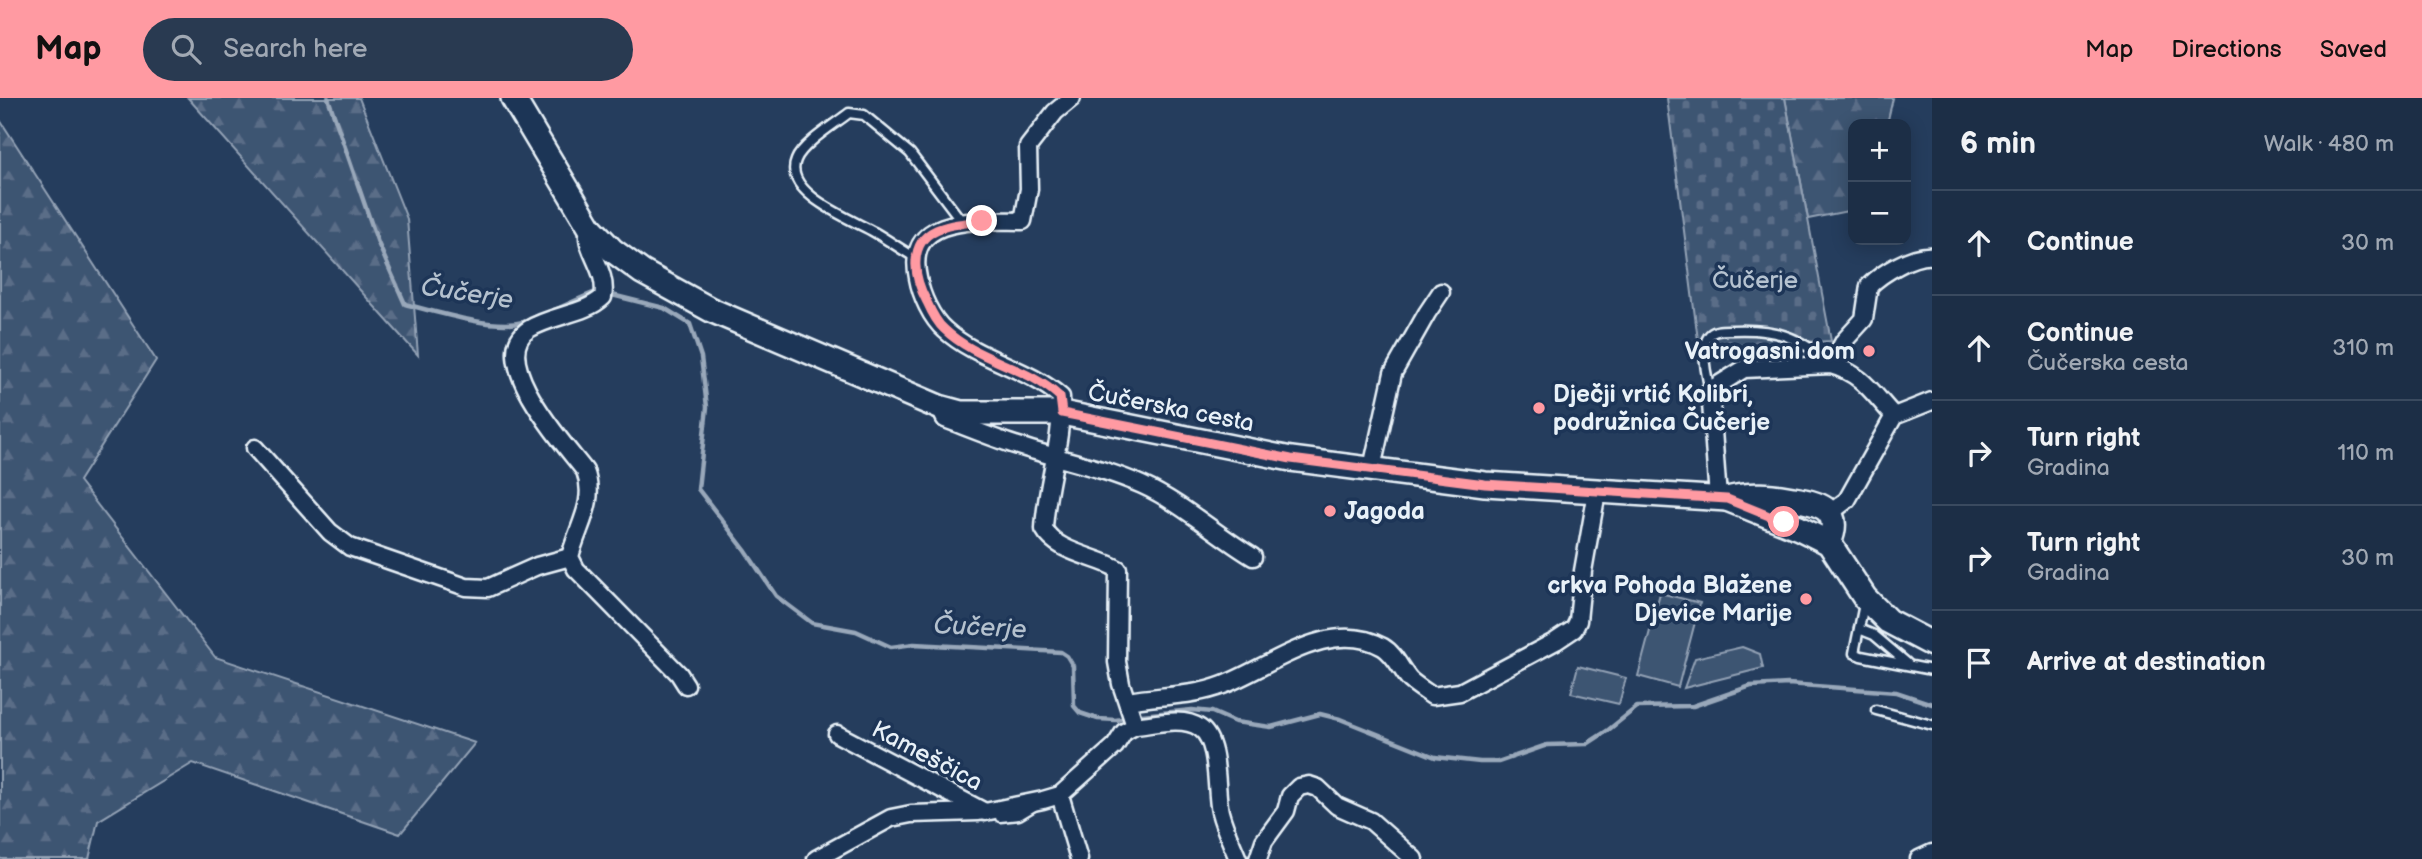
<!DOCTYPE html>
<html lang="en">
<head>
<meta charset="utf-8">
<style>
  body { margin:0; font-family:"Balsamiq Sans",sans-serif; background:#293a51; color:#f1f3f6 }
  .controls { position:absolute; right:21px; top:21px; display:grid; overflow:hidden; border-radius:14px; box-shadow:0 4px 18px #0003 }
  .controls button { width:63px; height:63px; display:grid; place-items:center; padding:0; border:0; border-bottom:2px solid #3a4a5f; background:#1c2e46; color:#f1f3f6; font:35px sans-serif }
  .stop { position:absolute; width:21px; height:21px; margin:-16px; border:5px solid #ff9aa2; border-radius:50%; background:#fff }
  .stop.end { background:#ff9aa2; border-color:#fff; box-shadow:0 2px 7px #0008 }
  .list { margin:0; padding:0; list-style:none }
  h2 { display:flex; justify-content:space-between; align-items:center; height:91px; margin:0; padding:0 28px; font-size:30px }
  h2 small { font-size:23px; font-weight:400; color:#a0a8b3 }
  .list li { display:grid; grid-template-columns:46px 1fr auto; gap:21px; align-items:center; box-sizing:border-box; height:105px; padding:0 28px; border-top:2px solid #3a4a5f }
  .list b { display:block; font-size:26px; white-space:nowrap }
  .list p { margin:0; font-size:23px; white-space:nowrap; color:#a0a8b3 }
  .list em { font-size:23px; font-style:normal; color:#a0a8b3 }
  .icon { flex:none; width:38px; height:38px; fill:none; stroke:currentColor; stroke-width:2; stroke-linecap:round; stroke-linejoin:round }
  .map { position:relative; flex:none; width:1932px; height:761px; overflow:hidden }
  header { display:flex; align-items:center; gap:42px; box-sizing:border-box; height:98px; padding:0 35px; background:#ff9aa2; color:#111 }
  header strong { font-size:33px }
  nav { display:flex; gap:38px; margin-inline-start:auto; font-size:24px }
  .search { width:490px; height:63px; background:#293a51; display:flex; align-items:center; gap:18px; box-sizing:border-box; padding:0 24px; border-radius:38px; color:#a0a8b3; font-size:26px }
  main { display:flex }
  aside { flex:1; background:#1c2e46 }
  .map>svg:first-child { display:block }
  .forest { fill:url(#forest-firs); stroke:#93a2b5; stroke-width:2 }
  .cemetery { fill:url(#cemetery-stones); stroke:#93a2b5; stroke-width:2 }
  .park { fill:#3e5472; stroke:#93a2b5; stroke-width:2 }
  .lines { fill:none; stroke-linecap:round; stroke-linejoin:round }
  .stream { stroke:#99a8ba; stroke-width:4.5 }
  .lane-casing { stroke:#e8f1f8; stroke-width:13 }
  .street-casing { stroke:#e8f1f8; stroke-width:21 }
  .secondary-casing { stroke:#e8f1f8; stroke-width:28 }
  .lane { stroke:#1d3557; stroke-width:8 }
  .street { stroke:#1d3557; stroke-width:16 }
  .secondary { stroke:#1d3557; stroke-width:23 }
  .route { stroke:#ff9aa2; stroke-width:9 }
  .poi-dot { fill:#ff9aa2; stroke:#1d3557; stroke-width:2.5 }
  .labels { text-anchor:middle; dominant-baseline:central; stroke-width:7; stroke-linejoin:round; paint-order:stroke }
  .park-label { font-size:24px; fill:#b5c2d0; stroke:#1d3557 }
  .poi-label { font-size:24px; font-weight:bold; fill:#e8f1f8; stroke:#1d3557; text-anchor:end }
  .street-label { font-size:24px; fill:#e8f1f8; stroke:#1d3557 }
  .water-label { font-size:26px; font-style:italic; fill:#b4c1ce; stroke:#1d3557 }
</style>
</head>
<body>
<header>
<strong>Map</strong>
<div class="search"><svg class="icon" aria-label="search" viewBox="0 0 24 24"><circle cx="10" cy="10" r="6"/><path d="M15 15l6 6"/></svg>Search here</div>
<nav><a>Map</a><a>Directions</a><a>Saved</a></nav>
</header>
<main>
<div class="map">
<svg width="1932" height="761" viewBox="0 0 1932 761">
  <defs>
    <pattern id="forest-firs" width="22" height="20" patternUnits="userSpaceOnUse" patternTransform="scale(1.75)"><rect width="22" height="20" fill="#3e5472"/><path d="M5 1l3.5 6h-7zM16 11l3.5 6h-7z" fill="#5a6d87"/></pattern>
    <pattern id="cemetery-stones" width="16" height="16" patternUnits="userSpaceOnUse" patternTransform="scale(1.75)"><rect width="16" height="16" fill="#3e5472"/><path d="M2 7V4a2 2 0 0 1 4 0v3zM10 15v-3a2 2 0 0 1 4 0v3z" fill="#5a6d87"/></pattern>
  </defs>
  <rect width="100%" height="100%" fill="#253d5d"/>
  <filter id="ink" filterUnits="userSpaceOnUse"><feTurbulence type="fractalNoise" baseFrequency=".0143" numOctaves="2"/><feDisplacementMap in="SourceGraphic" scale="14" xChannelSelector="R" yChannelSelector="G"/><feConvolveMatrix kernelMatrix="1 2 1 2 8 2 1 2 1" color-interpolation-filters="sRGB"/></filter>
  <g filter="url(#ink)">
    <g class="forest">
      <path d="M188 0H359L407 121 418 257Z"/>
      <path d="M1785 0H1893L1887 26H1853V112L1808 121Z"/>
      <path d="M0 22 156 262 79 383 215 559 475 645 400 736 193 665 98 723 89 761H0Z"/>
    </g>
    <path class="cemetery" d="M1667 0H1785L1831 243 1699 250Z"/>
    <g class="park">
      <path d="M1660 495 1700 505 1678 589 1638 578Z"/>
      <path d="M1742 549 1760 556 1763 570 1684 590 1695 560Z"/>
      <path d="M1578 568 1626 580 1619 606 1571 595Z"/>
    </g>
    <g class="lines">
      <g class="stream">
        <path d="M328 0 378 145 405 206C436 214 493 232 523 224 546 218 570 204 593 195H599"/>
        <path d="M608 196 664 210 690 226 701 259 707 309 698 391 745 452 776 498 812 525 856 533 891 549 914 546 1061 554 1067 558 1073 568 1074 608 1080 615 1098 621 1116 622 1142 617 1192 612 1212 614 1235 624 1271 629 1320 616 1340 621 1435 659 1480 664H1498L1547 647 1587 646 1607 633 1637 609 1693 608 1751 588 1788 586 1896 594 1932 606"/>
      </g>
      <defs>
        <g id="lane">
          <path d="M916 160C902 152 888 142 874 134 853 122 782 95 796 62 802 46 835 26 849 15L864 17 910 55 963 125"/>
          <path d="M1710 292C1707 280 1700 250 1708 239 1713 231 1724 232 1732 232 1775 230 1798 238 1831 266"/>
          <path d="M1864 506 1854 555 1861 558 1932 572"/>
          <path d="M1859 531 1874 537 1907 565"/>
          <path d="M1876 612 1932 627"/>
          <path d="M1000 719 1019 717 1034 708"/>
        </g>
        <g id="street">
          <path d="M590 129C580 148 609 171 603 199 586 216 551 217 529 231 485 260 566 348 585 373 597 404 577 429 570 459L576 471 679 576 686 587"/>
          <path d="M1831 267 1844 243 1864 221 1869 188C1882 175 1913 156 1932 158"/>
          <path d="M943 317 945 321C966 329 988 338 1009 345 1053 360 1099 368 1142 387 1182 405 1215 436 1253 459"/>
          <path d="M255 350 330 434 350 449 466 489 488 490 537 468 570 459"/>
          <path d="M1372 370 1393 275 1427 215 1441 194"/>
          <path d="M1718 400 1710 292 1744 271 1831 267C1863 276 1873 296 1894 318"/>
          <path d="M1830 415 1847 402 1894 318 1932 303"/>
          <path d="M1128 603C1160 597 1192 599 1223 587 1270 569 1330 519 1383 549 1395 556 1401 572 1410 582 1417 588 1425 593 1432 598L1460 594 1556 543 1574 531 1578 523 1583 473 1597 394"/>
          <path d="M1135 628C1155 626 1183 618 1200 630 1220 644 1215 692 1220 714 1224 730 1232 746 1238 761"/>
          <path d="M837 636 985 714 1043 702 1060 697 1115 648 1124 634 1135 628 1121 586 1117 564 1118 471C1096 458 1057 455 1044 431 1046 387 1063 343 1061 299 1027 269 978 262 945 232 931 220 921 197 918 180 904 115 980 123 1023 123L1029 91 1028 49 1055 14 1072 0"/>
          <path d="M1060 697 1079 761"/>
          <path d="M816 761 891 720 911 716 979 714"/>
          <path d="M1258 761 1264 743 1286 713 1290 698 1299 689 1309 687 1318 690 1337 708 1371 723 1414 761"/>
          <path d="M1919 761 1932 755"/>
        </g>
        <g id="secondary">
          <path d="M513 0 590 129 612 152 642 174 711 212 939 309 961 315H1062L1291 361 1485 386 1727 401C1750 395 1771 397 1793 401 1821 405 1843 412 1829 445"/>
          <path d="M1727 401 1799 430 1829 445 1865 500 1888 523 1932 546"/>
        </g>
      </defs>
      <use href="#lane" class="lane-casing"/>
      <use href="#street" class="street-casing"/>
      <use href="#secondary" class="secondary-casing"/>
      <use href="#lane" class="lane"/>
      <use href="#street" class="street"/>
      <use href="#secondary" class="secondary"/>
    </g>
  </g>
  <g class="lines" filter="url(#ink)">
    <path class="route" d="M982 123C955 126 917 127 916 163 915 177 920 191 927 204 931 213 937 225 944 231 977 263 1027 268 1060 299L1062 315 1291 361 1485 386 1727 401 1784 424"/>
  </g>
  <g class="poi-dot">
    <circle cx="1869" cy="253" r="7"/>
    <circle cx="1539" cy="310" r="7"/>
    <circle cx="1330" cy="413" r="7"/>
    <circle cx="1806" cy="501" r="7"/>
  </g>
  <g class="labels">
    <g class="park-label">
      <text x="1755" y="182">Čučerje</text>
    </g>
    <g class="poi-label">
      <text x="1855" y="253">Vatrogasni dom</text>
      <text x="1553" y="296" text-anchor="start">Dječji vrtić Kolibri,<tspan x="1553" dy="28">podružnica Čučerje</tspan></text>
      <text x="1344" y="413" text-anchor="start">Jagoda</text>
      <text x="1792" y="487">crkva Pohoda Blažene<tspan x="1792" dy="28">Djevice Marije</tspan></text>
    </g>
    <g class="street-label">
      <text transform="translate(1171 310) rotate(11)">Čučerska cesta</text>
      <text transform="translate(927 658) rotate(28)">Kameščica</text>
    </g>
    <g class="water-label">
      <text transform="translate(467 196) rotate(9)">Čučerje</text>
      <text transform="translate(980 530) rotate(3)">Čučerje</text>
    </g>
  </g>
</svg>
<div class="controls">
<button>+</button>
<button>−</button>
</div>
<div class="stop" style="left:1784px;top:424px"></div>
<div class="stop end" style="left:982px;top:123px"></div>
</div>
<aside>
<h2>6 min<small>Walk · 480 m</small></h2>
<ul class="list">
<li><svg class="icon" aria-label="ahead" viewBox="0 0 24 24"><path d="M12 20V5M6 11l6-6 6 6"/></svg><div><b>Continue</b></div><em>30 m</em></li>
<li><svg class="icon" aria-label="ahead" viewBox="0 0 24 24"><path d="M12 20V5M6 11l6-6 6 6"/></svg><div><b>Continue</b><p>Čučerska cesta</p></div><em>310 m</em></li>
<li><svg class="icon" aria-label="right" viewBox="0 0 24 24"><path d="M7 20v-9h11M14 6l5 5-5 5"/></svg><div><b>Turn right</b><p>Gradina</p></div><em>110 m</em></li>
<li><svg class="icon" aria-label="right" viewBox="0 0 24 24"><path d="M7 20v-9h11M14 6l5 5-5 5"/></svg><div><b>Turn right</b><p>Gradina</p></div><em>30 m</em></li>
<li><svg class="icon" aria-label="arrive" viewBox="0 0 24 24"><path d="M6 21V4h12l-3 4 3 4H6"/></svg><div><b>Arrive at destination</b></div></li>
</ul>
</aside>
</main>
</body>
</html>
